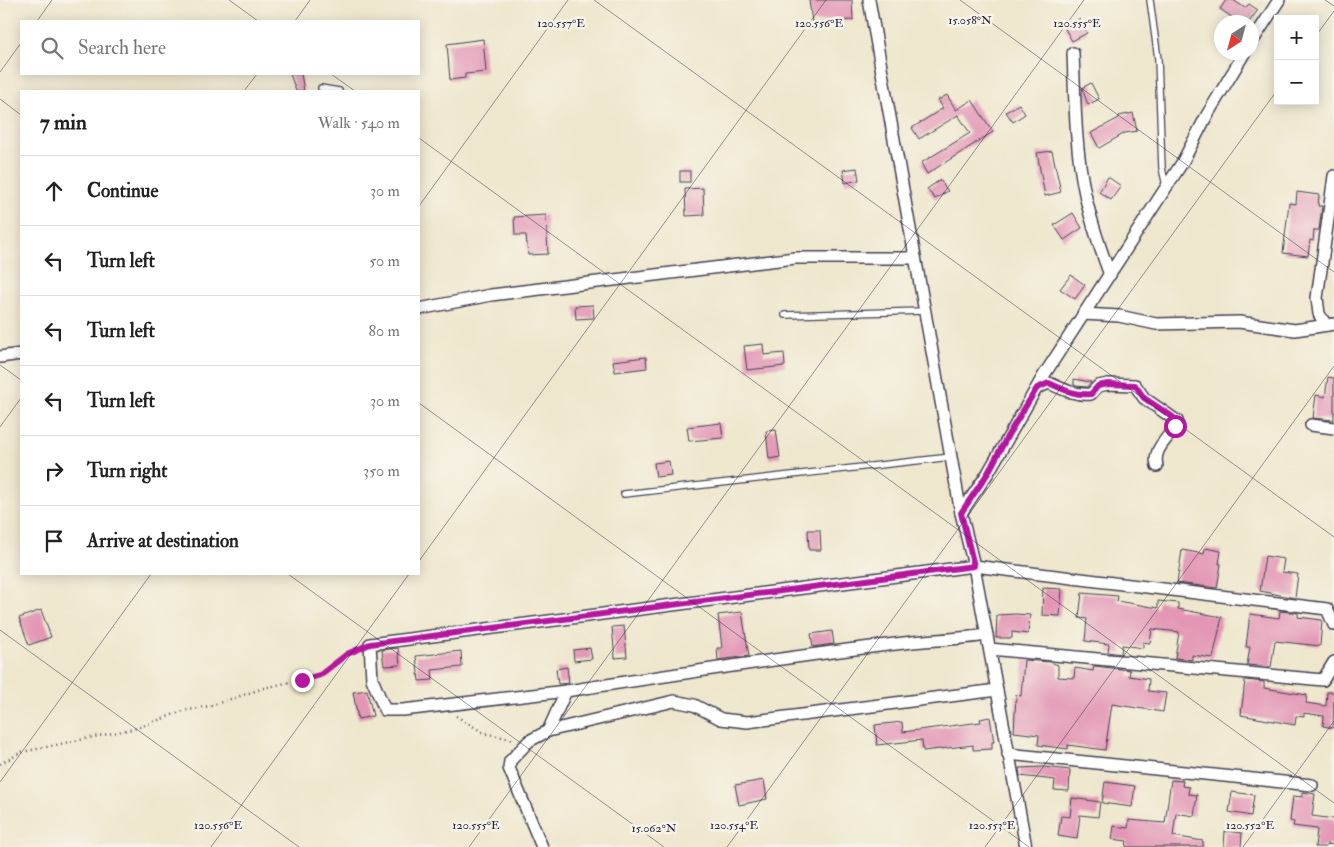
<!DOCTYPE html>
<html lang="en">
<head>
<meta charset="utf-8">
<style>
  body { margin:0; font-family:"IM FELL Double Pica",serif; background:#f2f2f2; color:#222 }
  .controls { position:absolute; right:15px; top:15px; display:grid; overflow:hidden; border-radius:0px; box-shadow:0 2px 12px #0003 }
  .controls button { width:45px; height:45px; display:grid; place-items:center; padding:0; border:0; border-bottom:1px solid #e0e0e0; background:#fff; color:#222; font:25px sans-serif }
  .compass { position:absolute; left:1214px; top:15px; width:45px; height:45px; border-radius:50%; background:#fff; box-shadow:0 2px 12px #0003; rotate:216deg }
  .stop { position:absolute; width:15px; height:15px; margin:-11px; border:4px solid #b5179e; border-radius:50%; background:#fff }
  .stop.end { background:#b5179e; border-color:#fff; box-shadow:0 1px 5px #0008 }
  .list { margin:0; padding:0; list-style:none }
  h2 { display:flex; justify-content:space-between; align-items:center; height:65px; margin:0; padding:0 20px; font-size:21px }
  h2 small { font-size:16px; font-weight:400; color:#767676 }
  .list li { display:grid; grid-template-columns:32px 1fr auto; gap:15px; align-items:center; box-sizing:border-box; height:70px; padding:0 20px; border-top:1px solid #e0e0e0 }
  .list b { display:block; font-size:19px; white-space:nowrap }
  .list em { font-size:16px; font-style:normal; color:#767676 }
  .icon { flex:none; width:28px; height:28px; fill:none; stroke:currentColor; stroke-width:2; stroke-linecap:round; stroke-linejoin:round }
  .map { position:relative; flex:none; width:1334px; height:847px; overflow:hidden }
  .search { position:absolute; background:#fff; box-shadow:0 2px 12px #0003; left:20px; top:20px; width:400px; height:55px; display:flex; align-items:center; gap:12px; box-sizing:border-box; padding:0 18px; border-radius:0px; color:#767676; font-size:19px }
  .panel { position:absolute; background:#fff; box-shadow:0 2px 12px #0003; left:20px; top:90px; width:400px; height:485px; border-radius:0px }
  .map>svg:first-child { display:block }
  .building { fill:#e396b5 }
  .lines { fill:none; stroke-linecap:round; stroke-linejoin:round }
  .lane-casing { stroke:#414051; stroke-width:8 }
  .street-casing { stroke:#414051; stroke-width:14 }
  .path { stroke:#414051; stroke-width:2.5; stroke-dasharray:1 4; stroke-linecap:butt }
  .lane { stroke:#fff; stroke-width:5.5 }
  .street { stroke:#fff; stroke-width:11 }
  .route { stroke:#b5179e; stroke-width:6 }
  .ticks { fill:none; stroke:#22223b; stroke-width:1; stroke-opacity:0.45 }
  .ticks-label { font-size:12px; text-anchor:middle; fill:#22223b; stroke:#f7f3e8; stroke-width:5; stroke-linejoin:round; paint-order:stroke }
</style>
</head>
<body>
<div class="map">
<svg width="1334" height="847" viewBox="0 0 1334 847">
  <rect width="100%" height="100%" fill="#f7f3e8"/>
  <filter id="ink" filterUnits="userSpaceOnUse"><feTurbulence type="fractalNoise" baseFrequency=".02" numOctaves="2"/><feDisplacementMap in="SourceGraphic" scale="10" xChannelSelector="R" yChannelSelector="G"/><feConvolveMatrix kernelMatrix="1 2 1 2 8 2 1 2 1" color-interpolation-filters="sRGB"/></filter>
  <filter id="wash" filterUnits="userSpaceOnUse"><feTurbulence type="fractalNoise" baseFrequency=".0096" numOctaves="4" result="noise"/><feDisplacementMap in="SourceGraphic" scale="20" xChannelSelector="R" yChannelSelector="G"/><feGaussianBlur stdDeviation="1.12" result="paint"/><feColorMatrix in="noise" values="0 0 0 0 0 0 0 0 0 0 0 0 0 0 0 0 0 1.4 0 .05"/><feComposite in="paint" operator="in"/></filter>
  <g filter="url(#wash)">
    <rect width="100%" height="100%" fill="#eee7cd"/>
    <g id="blocks">
      <g class="building">
        <path d="M809 0H852L853 20 812 22Z"/>
        <path d="M1226 0H1233L1245 8 1249 4 1258 10 1249 22H1229L1233 18 1220 9Z"/>
        <path d="M1079 19 1087 33 1072 41 1064 27Z"/>
        <path d="M483 39 486 72 465 74V78L450 80 447 44Z"/>
        <path d="M290 74H301L304 91H296Z"/>
        <path d="M1091 83 1099 99 1088 105 1082 88Z"/>
        <path d="M947 95 956 110 972 100 993 132 927 174 921 163 970 133 958 115 919 139 912 128 943 108 938 100Z"/>
        <path d="M1019 104 1025 114 1013 122 1006 112Z"/>
        <path d="M1133 113 1137 131 1125 133 1099 148 1091 133 1119 118V116Z"/>
        <path d="M1052 151 1061 192 1045 196 1037 153Z"/>
        <path d="M857 168 859 180 845 183 843 170Z"/>
        <rect x="680" y="171" width="10" height="11"/>
        <path d="M1108 177 1121 186 1111 200 1099 192Z"/>
        <path d="M940 180 948 191 935 199 927 189Z"/>
        <path d="M703 188 704 215 686 216 685 189Z"/>
        <path d="M1297 192 1319 195 1318 206H1322L1319 230H1314L1313 241 1310 240 1308 256 1283 253 1289 203 1296 204Z"/>
        <path d="M1073 213 1082 228 1064 240 1054 225Z"/>
        <path d="M546 215 548 254 528 255 526 235H515L514 217Z"/>
        <path d="M1071 275 1085 285 1075 299 1060 289Z"/>
        <path d="M593 305 594 318 576 319 575 306Z"/>
        <path d="M763 344 764 355 784 353 785 366 747 370 744 346Z"/>
        <path d="M646 357 647 368 615 372 613 361Z"/>
        <path d="M1328 377 1334 378V420L1313 418 1316 395 1325 397Z"/>
        <path d="M1074 379 1091 382 1090 383 1087 387 1076 386 1074 385Z"/>
        <path d="M721 423 723 438 689 441 687 427Z"/>
        <path d="M776 430 780 457 769 459 766 431Z"/>
        <path d="M669 461 671 475 656 477 654 463Z"/>
        <path d="M808 530H820L821 550H809Z"/>
        <path d="M1205 548 1221 551 1219 564H1221L1217 588 1177 583 1182 550 1204 554Z"/>
        <path d="M1265 556 1284 559 1282 572 1298 574 1295 598 1260 591Z"/>
        <path d="M1043 588 1062 589 1060 616 1042 615Z"/>
        <path d="M1082 593 1118 596 1117 601 1158 608V601L1178 603V609L1222 617 1213 658 1192 655V660L1175 658 1179 632 1152 629 1150 643 1143 642V648L1122 645 1121 654 1108 652 1109 644 1085 641 1087 619 1079 618Z"/>
        <path d="M41 610 51 637 29 645 19 618Z"/>
        <path d="M1280 611 1298 613V617L1322 620 1320 646 1275 641 1271 667 1247 665 1250 647H1246L1250 614 1279 618Z"/>
        <path d="M742 612 749 656 718 660 717 648H722L718 615Z"/>
        <path d="M1015 614 1030 615 1028 634 1012 632V638H996L997 615Z"/>
        <path d="M624 626 627 657 615 658 612 627Z"/>
        <path d="M832 631 834 644 813 647 811 634Z"/>
        <path d="M398 648 400 665 384 666 382 650Z"/>
        <path d="M590 648 592 659 574 661 573 650Z"/>
        <path d="M461 651 462 667 432 670 433 680 419 681 416 656Z"/>
        <path d="M1024 660 1050 662 1058 665V677L1074 678 1075 668 1093 671 1094 666 1130 670 1129 676 1149 679 1148 691 1166 693 1163 712 1112 704 1105 750 1068 745V749L1038 745 1039 735 1014 732 1016 695 1021 696Z"/>
        <path d="M567 667 569 683 558 684 556 669Z"/>
        <path d="M1245 680 1264 682V688L1307 695 1306 703 1326 706 1327 692H1334L1333 728 1323 726 1324 716 1304 713V717L1296 716 1295 725 1241 715Z"/>
        <path d="M367 690 373 716 358 719 353 692Z"/>
        <path d="M990 717 994 742H992V749L973 750V745L923 751 922 740 877 745 875 725 902 722 903 732 981 722 980 719Z"/>
        <path d="M1044 767 1070 770 1069 791 1054 790 1055 780 1020 776 1019 768Z"/>
        <path d="M764 780 767 799 739 805 735 785Z"/>
        <path d="M1171 780 1183 781 1182 786 1189 787 1188 794 1197 795 1194 816 1176 813 1173 836 1203 841V847H1126L1127 841 1112 839 1114 826 1128 828 1129 820 1165 823Z"/>
        <path d="M1105 782 1135 786 1132 807 1102 803Z"/>
        <path d="M1232 792 1254 795 1251 816 1229 812Z"/>
        <path d="M1302 792 1315 794 1312 816 1334 819V845L1327 844 1326 847H1315L1317 829 1293 826 1294 822 1290 821 1293 796 1302 797Z"/>
        <path d="M1072 798 1100 802 1098 817 1080 815 1077 839 1058 836 1061 816 1070 817Z"/>
        <path d="M1225 831 1242 833 1241 847H1224Z"/>
      </g>
    </g>
  </g>
  <g filter="url(#ink)">
    <use href="#blocks" fill-opacity="0" stroke="#414051" stroke-width="1"/>
    <g class="lines">
      <defs>
        <g id="lane">
          <path d="M1150 0 1158 59 1162 168 1166 186"/>
          <path d="M321 88 339 91"/>
          <path d="M785 315 924 311"/>
          <path d="M624 494 951 457"/>
        </g>
        <g id="street">
          <path d="M869 0 961 513 974 566 1026 847"/>
          <path d="M1252 42 1279 0"/>
          <path d="M1073 53C1075 100 1075 148 1085 194 1091 222 1100 248 1110 275"/>
          <path d="M419 309 491 295 795 258H915"/>
          <path d="M1083 314 1119 316 1156 324 1239 322 1295 330 1334 324"/>
          <path d="M1326 325 1319 314 1317 298 1334 176"/>
          <path d="M0 357 21 354"/>
          <path d="M1037 388 1049 383C1062 389 1076 396 1091 394L1098 386 1108 384 1135 385 1144 398 1177 421C1172 438 1152 446 1157 466"/>
          <path d="M1311 425 1334 428"/>
          <path d="M961 513 988 473 1044 375 1182 163 1207 115 1245 52"/>
          <path d="M990 649 1323 680 1334 662"/>
          <path d="M566 691 403 710H385L372 679 370 644 974 566 1327 609 1334 625"/>
          <path d="M548 731 674 701 694 705 721 719 747 722 997 690"/>
          <path d="M1008 754 1312 785"/>
          <path d="M542 847 509 768 510 761 529 741 548 731 566 691C678 674 791 656 904 643 932 640 960 639 987 635"/>
        </g>
      </defs>
      <use href="#lane" class="lane-casing"/>
      <use href="#street" class="street-casing"/>
      <g class="path">
        <path d="M456 716 484 733 515 740"/>
        <path d="M0 764 22 752 137 728 183 711 210 706 264 688 320 675 347 654 359 650"/>
      </g>
      <use href="#lane" class="lane"/>
      <use href="#street" class="street"/>
    </g>
  </g>
  <g class="lines" filter="url(#ink)">
    <path class="route" d="M302 680 320 675 347 654 370 644 974 566 961 513 988 473 1008 435 1037 388 1049 383C1062 389 1076 396 1091 394L1098 386 1108 384 1135 385 1144 398 1173 417 1176 421 1175 426"/>
  </g>
  <path class="ticks" d="M229 0 258 21M594 0 1334 537M960 0 1334 272M1325 0 1334 6M37 21 52 0M295 21 310 0M1315 37 1334 11M0 72 21 43M331 74 355 91M244 91 257 74M0 99 21 115M419 138 1334 803M419 206 568 0M0 365 21 380M419 403 1029 847M0 427 21 398M419 561 826 0M288 574 664 847M0 630 299 847M0 782 151 574M211 847 409 574M469 847 1084 0M727 847 1278 89M985 847 1334 366M1243 847 1334 721"/>
  <g class="ticks-label">
    <text x="970" y="24">15.058°N</text>
    <text x="561" y="27">120.557°E</text>
    <text x="819" y="27">120.556°E</text>
    <text x="1077" y="27">120.555°E</text>
    <text x="218" y="829">120.556°E</text>
    <text x="476" y="829">120.555°E</text>
    <text x="734" y="829">120.554°E</text>
    <text x="992" y="829">120.553°E</text>
    <text x="1250" y="829">120.552°E</text>
    <text x="654" y="832">15.062°N</text>
  </g>
</svg>
<div class="controls">
<button>+</button>
<button>−</button>
</div>
<svg class="compass" viewBox="-18 -18 36 36"><path d="M0-13l5 13h-10z" fill="#e53935"/><path d="M0 13l5-13h-10z" fill="#767676"/></svg>
<div class="stop" style="left:1175px;top:426px"></div>
<div class="stop end" style="left:302px;top:680px"></div>
<div class="search"><svg class="icon" aria-label="search" viewBox="0 0 24 24"><circle cx="10" cy="10" r="6"/><path d="M15 15l6 6"/></svg>Search here</div>
<section class="panel">
<h2>7 min<small>Walk · 540 m</small></h2>
<ul class="list">
<li><svg class="icon" aria-label="ahead" viewBox="0 0 24 24"><path d="M12 20V5M6 11l6-6 6 6"/></svg><div><b>Continue</b></div><em>30 m</em></li>
<li><svg class="icon" aria-label="left" viewBox="0 0 24 24"><path d="M17 20v-9H6M10 6l-5 5 5 5"/></svg><div><b>Turn left</b></div><em>50 m</em></li>
<li><svg class="icon" aria-label="left" viewBox="0 0 24 24"><path d="M17 20v-9H6M10 6l-5 5 5 5"/></svg><div><b>Turn left</b></div><em>80 m</em></li>
<li><svg class="icon" aria-label="left" viewBox="0 0 24 24"><path d="M17 20v-9H6M10 6l-5 5 5 5"/></svg><div><b>Turn left</b></div><em>30 m</em></li>
<li><svg class="icon" aria-label="right" viewBox="0 0 24 24"><path d="M7 20v-9h11M14 6l5 5-5 5"/></svg><div><b>Turn right</b></div><em>350 m</em></li>
<li><svg class="icon" aria-label="arrive" viewBox="0 0 24 24"><path d="M6 21V4h12l-3 4 3 4H6"/></svg><div><b>Arrive at destination</b></div></li>
</ul>
</section>
</div>
</body>
</html>
